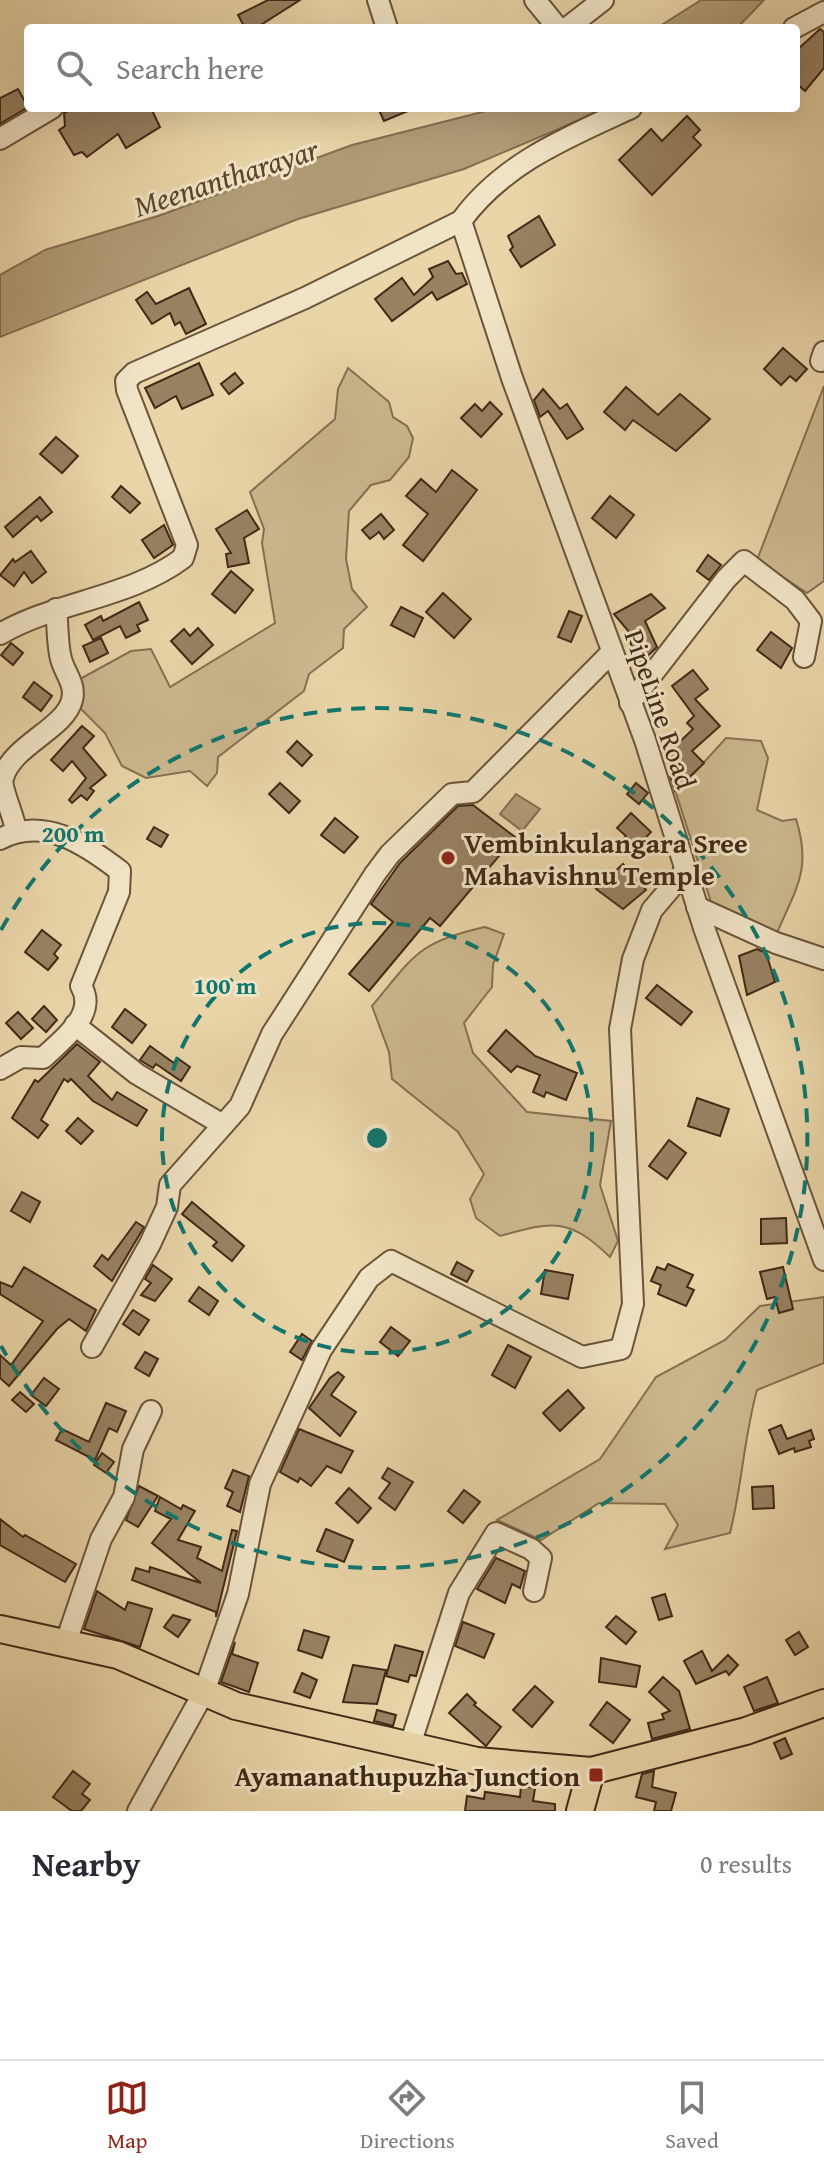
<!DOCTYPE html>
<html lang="en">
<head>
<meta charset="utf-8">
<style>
  body { margin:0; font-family:"Gentium Book Plus",serif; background:#f7f7f7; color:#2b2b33 }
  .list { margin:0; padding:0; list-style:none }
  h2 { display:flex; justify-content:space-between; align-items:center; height:104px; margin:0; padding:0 32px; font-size:34px }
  h2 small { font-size:26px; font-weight:400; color:#7c7c81 }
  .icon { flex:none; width:44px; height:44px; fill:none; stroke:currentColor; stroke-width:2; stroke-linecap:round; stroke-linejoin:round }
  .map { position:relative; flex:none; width:824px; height:1811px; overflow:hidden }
  .search { position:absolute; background:#fff; box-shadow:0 8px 32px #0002; left:24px; right:24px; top:24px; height:88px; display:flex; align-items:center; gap:20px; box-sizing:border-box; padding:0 28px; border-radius:8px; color:#7c7c81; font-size:30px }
  .sheet { height:248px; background:#fff }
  nav { display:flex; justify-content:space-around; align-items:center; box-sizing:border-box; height:112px; border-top:2px solid #e1e1e2; background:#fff; font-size:22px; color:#7c7c81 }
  nav a { display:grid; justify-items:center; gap:4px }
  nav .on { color:#8f2418 }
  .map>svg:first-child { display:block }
  .green { fill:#ccb88f; stroke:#867052; stroke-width:2 }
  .water { fill:#b09b76; stroke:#846d50; stroke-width:2 }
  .building { fill:#988262; stroke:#412916; stroke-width:2 }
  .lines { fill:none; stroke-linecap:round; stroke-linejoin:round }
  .minor-casing { stroke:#6b543a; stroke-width:24 }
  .major-casing { stroke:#412916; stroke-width:30 }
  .minor { stroke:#f1e4c6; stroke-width:20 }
  .major { stroke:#e9d5a8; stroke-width:26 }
  .ring { fill:none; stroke:#0f766e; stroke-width:4; stroke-dasharray:14 10 }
  .poi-dot { fill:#8f2418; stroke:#f1e4c6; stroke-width:3 }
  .labels { text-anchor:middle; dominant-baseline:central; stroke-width:6; stroke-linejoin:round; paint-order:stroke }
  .street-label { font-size:28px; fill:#412916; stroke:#f1e4c6 }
  .poi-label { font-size:28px; font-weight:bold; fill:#412916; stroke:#f1e4c6; text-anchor:start }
  .water-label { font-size:30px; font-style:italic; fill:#5d462e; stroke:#f1e4c6 }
  .centre { fill:#0f766e; stroke:#f1e4c6; stroke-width:4 }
  .ring-label { font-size:24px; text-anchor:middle; font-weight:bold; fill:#0f766e; stroke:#f1e4c6; stroke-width:6; stroke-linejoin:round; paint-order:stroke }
</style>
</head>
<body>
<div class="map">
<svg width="824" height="1811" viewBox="0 0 824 1811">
  <rect width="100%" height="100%" fill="#e9d5a8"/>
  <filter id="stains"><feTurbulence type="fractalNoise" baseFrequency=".0025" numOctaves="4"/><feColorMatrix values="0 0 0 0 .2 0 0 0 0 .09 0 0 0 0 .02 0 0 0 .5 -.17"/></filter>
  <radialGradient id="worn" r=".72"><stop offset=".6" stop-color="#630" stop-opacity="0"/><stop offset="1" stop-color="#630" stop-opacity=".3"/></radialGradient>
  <g class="green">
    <path d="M348 368 389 402 393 417 407 426 413 438 409 457 390 480 371 485 349 511 346 559 352 589 367 607 344 629 343 648 309 674 304 691 218 757 217 773 207 786 190 771 146 778 122 766 105 733 77 705 80 679 131 651 151 649 170 687 275 623 262 543 264 529 250 492 335 419 338 389Z"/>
    <path d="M824 386V581L807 593 757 560Z"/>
    <path d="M726 738 761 741 768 758 757 810 782 821 796 819C812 870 796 888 777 933L712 905 676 793Z"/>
    <path d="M485 927 504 934 493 965 492 987 464 1023 473 1053 527 1112 611 1121 600 1185 618 1241 610 1257C568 1217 554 1221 500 1236L476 1218 470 1199 484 1174 458 1132 392 1079 389 1052 372 1006C414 956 417 942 485 927Z"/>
    <path d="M824 1297V1363L757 1390C744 1437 742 1485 730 1533L665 1549 678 1525 665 1504 599 1503 541 1540 497 1520 600 1459 656 1377 725 1340 760 1306Z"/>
  </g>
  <g class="water">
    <path d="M701 0H764L737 28H657Z"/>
    <path d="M498 108H608L464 169 298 219 0 337V275L45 250 158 216 352 145Z"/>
    <path d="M516 794 540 809 522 831 500 814Z"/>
  </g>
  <g class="building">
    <path d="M268 0H300L256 28H245L238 15Z"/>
    <path d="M820 29 824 32V68L805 91 796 83V51Z"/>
    <path d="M18 89 28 107 0 124V98Z"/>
    <path d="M74 108H151L160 127 126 148 118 134 87 157 82 152 74 155 59 130 65 126 64 113Z"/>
    <path d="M378 108H415L384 121Z"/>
    <path d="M687 116 700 130 693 137 701 145 652 195 619 160 651 129 662 141Z"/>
    <path d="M539 216 555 245 521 267 510 250 513 247 508 236Z"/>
    <path d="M448 261 456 274 462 273 467 284 437 300 432 292 392 321 375 299 402 278 414 295 433 277 429 269Z"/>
    <path d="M189 288 206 324 186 334 180 322 175 325 170 313 152 324 136 300 147 292 156 304Z"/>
    <path d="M783 348 807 369 796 381 790 376 781 385 764 369Z"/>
    <path d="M199 363 213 395 182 409 176 396 155 408 145 388Z"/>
    <path d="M235 373 243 383 229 394 221 384Z"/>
    <path d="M626 387 658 415 680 394 710 419 676 451 633 420 625 430 604 412Z"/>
    <path d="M543 389 560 409 567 404 583 429 567 439 548 411 540 417 534 400Z"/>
    <path d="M490 402 502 414 481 437 461 418 475 404 482 411Z"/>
    <path d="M56 437 78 456 62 473 40 454Z"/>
    <path d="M452 470 477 490 423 561 403 545 428 514 406 496 421 479 436 492Z"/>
    <path d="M121 486 140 503 130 513 112 497Z"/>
    <path d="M610 496 634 515 616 538 592 518Z"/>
    <path d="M40 497 52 512 41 521 37 516 13 537 5 527Z"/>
    <path d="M247 510 259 529 244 538 249 563 228 567 226 554 231 553 216 529Z"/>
    <path d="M381 514 394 530 384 539 379 532 370 539 362 530Z"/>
    <path d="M164 525 173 545 154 558 142 540Z"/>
    <path d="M31 551 46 572 32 583 24 572 14 586 0 575 13 559 15 562Z"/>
    <path d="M708 555 721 565 709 580 697 571Z"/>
    <path d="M231 571 253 590 235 613 212 594Z"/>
    <path d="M443 593 471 619 454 638 426 612Z"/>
    <path d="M651 594 665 608 645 621 657 647 637 666 630 641 635 639 614 614Z"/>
    <path d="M139 602 148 620 137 625 140 631 126 638 120 626 93 640 85 625 101 616 103 621Z"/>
    <path d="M401 607 423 618 414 637 391 625Z"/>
    <path d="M569 611 582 616 571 642 558 637Z"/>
    <path d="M198 628 213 645 192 664 171 641 184 629 190 636Z"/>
    <path d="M771 632 792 648 781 668 757 650Z"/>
    <path d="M101 638 108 653 90 662 83 646Z"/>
    <path d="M11 643 23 653 13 665 1 655Z"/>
    <path d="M693 670 708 689 695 699 720 726 692 751 704 763 675 791 670 776 675 771 664 757 693 729 687 723 694 716 672 686Z"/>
    <path d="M34 682 52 696 41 711 23 697Z"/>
    <path d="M82 726 94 736 83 748 106 775 90 788 94 791 87 800 81 795 72 803 69 800 86 778 72 761 63 771 51 760Z"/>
    <path d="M297 741 312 755 302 766 287 752Z"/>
    <path d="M280 783 300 801 289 813 269 794Z"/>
    <path d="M636 783 648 793 639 804 627 794Z"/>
    <path d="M473 805 515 837 440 926 430 918 369 991 349 974 393 922 371 904 400 863 458 806Z"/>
    <path d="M631 813 651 832 633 851 622 840 626 836 617 828Z"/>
    <path d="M335 818 358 837 344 853 321 835Z"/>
    <path d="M154 827 168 835 161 847 147 839Z"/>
    <path d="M623 864 646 890 623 909 596 889Z"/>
    <path d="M42 930 61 945 54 954 58 958 48 970 25 952Z"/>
    <path d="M757 949 766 953 775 982 747 995 739 956Z"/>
    <path d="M657 985 692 1012 681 1025 646 998Z"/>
    <path d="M44 1006 57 1020 46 1032 32 1019Z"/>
    <path d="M125 1009 146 1025 132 1043 112 1027Z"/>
    <path d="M18 1012 33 1028 21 1039 6 1023Z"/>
    <path d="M506 1030 535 1056 577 1073 566 1100 546 1092 544 1097 533 1092 540 1075 517 1066 511 1072 488 1051Z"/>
    <path d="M77 1044 100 1062 88 1076 112 1100 117 1092 147 1110 137 1126 93 1101 71 1079 68 1082 64 1079 41 1120 48 1125 38 1138 12 1118 35 1080 38 1082Z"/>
    <path d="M150 1046 174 1063 177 1058 190 1067 181 1081 156 1064 153 1068 140 1060Z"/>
    <path d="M697 1098 729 1109 720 1136 688 1126Z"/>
    <path d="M78 1118 93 1131 81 1144 66 1131Z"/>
    <path d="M669 1140 686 1153 667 1179 649 1166Z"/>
    <path d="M22 1192 40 1202 30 1222 11 1211Z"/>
    <path d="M192 1202 244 1246 232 1261 213 1246 217 1242 182 1214Z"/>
    <path d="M786 1218 787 1243 761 1244V1219Z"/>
    <path d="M136 1222 144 1227 112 1281 94 1266 102 1255 108 1260Z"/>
    <path d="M457 1262 473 1271 467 1282 451 1274Z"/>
    <path d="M668 1264 693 1275 687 1287 694 1290 686 1306 658 1294 661 1285 651 1281 657 1267 665 1270Z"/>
    <path d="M153 1265 172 1279 155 1301 141 1295 151 1283 145 1279Z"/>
    <path d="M24 1267 96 1310 86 1331 69 1319 57 1329 9 1386 0 1378V1355L11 1365 43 1321 0 1294V1282L12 1287Z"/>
    <path d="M783 1267 793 1309 779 1313 775 1297 767 1299 760 1272Z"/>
    <path d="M545 1270 573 1275 568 1299 541 1294Z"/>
    <path d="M199 1287 218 1301 209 1315 189 1301Z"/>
    <path d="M133 1310 149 1320 139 1335 123 1324Z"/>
    <path d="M391 1327 410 1341 398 1356 380 1342Z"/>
    <path d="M302 1334 312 1341 302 1360 290 1352Z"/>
    <path d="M508 1345 531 1357 515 1388 492 1375Z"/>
    <path d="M145 1352 158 1359 149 1376 135 1368Z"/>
    <path d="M338 1372 344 1377 331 1395 356 1412 340 1436 309 1408 330 1378Z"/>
    <path d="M44 1378 59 1389 46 1406 31 1395Z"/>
    <path d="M568 1390 584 1408 560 1431 543 1413Z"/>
    <path d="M20 1392 34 1404 26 1412 12 1400Z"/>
    <path d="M106 1403 126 1411 117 1432 109 1428 95 1460 56 1440 62 1429 89 1442Z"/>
    <path d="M781 1425 787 1439 811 1430 814 1439 809 1441 811 1447 795 1452 794 1448 779 1454 769 1430Z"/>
    <path d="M299 1429 353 1451 341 1473 327 1466 311 1486 300 1478 298 1482 280 1472Z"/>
    <path d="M102 1453 114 1462 106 1473 94 1465Z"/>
    <path d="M388 1468 413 1482 395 1510 379 1498 390 1483 382 1478Z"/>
    <path d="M233 1470 249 1476 240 1512 227 1506 233 1492 225 1488Z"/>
    <path d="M139 1486 158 1496 138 1527 126 1520Z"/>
    <path d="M773 1486 774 1508 753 1509 752 1487Z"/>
    <path d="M349 1488 371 1508 358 1523 336 1503Z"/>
    <path d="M464 1490 480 1502 463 1523 448 1511Z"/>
    <path d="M160 1497 181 1509 183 1505 195 1511 178 1540 201 1547 197 1558 222 1571 232 1530 237 1531 216 1617V1612L132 1580 136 1568 149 1572 150 1567 201 1583 152 1543 171 1519 155 1511Z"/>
    <path d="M0 1519 23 1537 25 1535 76 1564 65 1582 0 1545Z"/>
    <path d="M326 1529 353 1540 344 1562 317 1551Z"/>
    <path d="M496 1558 525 1571 520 1588 512 1584 505 1603 477 1589Z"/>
    <path d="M97 1591 125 1610 128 1602 152 1609 140 1647 84 1629Z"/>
    <path d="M665 1594 672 1616 659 1620 652 1598Z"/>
    <path d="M173 1615 190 1620 178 1637 164 1627Z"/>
    <path d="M616 1616 636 1632 626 1644 606 1627Z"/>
    <path d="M463 1622 494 1634 484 1658 455 1646Z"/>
    <path d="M304 1630 329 1637 322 1658 298 1650Z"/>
    <path d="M799 1632 808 1647 795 1655 786 1640Z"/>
    <path d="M235 1642 232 1654 258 1663 249 1692 221 1682Z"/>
    <path d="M395 1645 423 1652 416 1676 410 1675 408 1682 386 1676Z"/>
    <path d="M702 1651 712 1671 728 1655 738 1665 729 1675 726 1671 696 1684 684 1661Z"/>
    <path d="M601 1658 640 1666 636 1687 599 1682Z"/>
    <path d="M353 1665 386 1670 377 1704 343 1702Z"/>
    <path d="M302 1673 317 1680 310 1698 294 1692Z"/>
    <path d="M663 1677 679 1691 690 1729 652 1739 648 1723 664 1719 662 1714 670 1711 649 1692Z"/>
    <path d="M767 1677 778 1703 754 1711 744 1687Z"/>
    <path d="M535 1686 553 1702 532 1727 513 1710Z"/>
    <path d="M467 1694 476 1703 474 1705 501 1727 486 1746 449 1713Z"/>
    <path d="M607 1702 630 1720 613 1743 590 1725Z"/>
    <path d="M377 1710 396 1715 393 1726 374 1721Z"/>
    <path d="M785 1738 792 1754 781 1759 774 1743Z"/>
    <path d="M73 1771 90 1784 82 1794 90 1800 81 1811H72L53 1797Z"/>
    <path d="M654 1771 652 1787 676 1793 671 1811H654L656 1802 636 1797 642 1774Z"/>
    <path d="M521 1786 535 1788 533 1801 555 1804V1811H465L467 1796 484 1799 485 1792 520 1797Z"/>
  </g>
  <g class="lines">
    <defs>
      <g id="minor">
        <path d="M378 0 387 28"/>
        <path d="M535 0 558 28"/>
        <path d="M567 28 603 0"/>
        <path d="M794 28 824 12"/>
        <path d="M0 139 52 108"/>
        <path d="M461 221 512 378 645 740 704 928 824 1260"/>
        <path d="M821 361 824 352"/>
        <path d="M0 634C57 601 130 598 183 558L187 545 127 390 126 381 134 373 305 298 461 221C503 163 568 137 631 108"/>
        <path d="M630 703 726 579 744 561 795 600 811 621 804 657"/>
        <path d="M16 831C14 815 0 788 3 778 12 745 65 729 72 700 76 684 65 674 61 659 57 644 58 625 56 609"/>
        <path d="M0 839C44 816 85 844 120 871L119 892 81 986C98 1014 63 1039 43 1058L21 1057 0 1069"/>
        <path d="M697 907 776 943 824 959"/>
        <path d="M75 1025 137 1074 223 1125"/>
        <path d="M92 1347 150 1244 167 1207 170 1185 240 1106 272 1034 375 874 390 854 452 794 473 792 611 653"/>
        <path d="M65 1645 101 1539 124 1497 133 1449 151 1411"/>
        <path d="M410 1745 459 1593 496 1533 531 1549 541 1558 534 1591"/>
        <path d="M138 1811 204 1692 238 1594 260 1484 321 1350 369 1278 391 1261 582 1357 621 1349 633 1304 620 1029 633 959 652 910 686 870"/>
      </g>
      <g id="major">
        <path d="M0 1629 118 1655 236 1706 477 1761 591 1771 746 1731 824 1703"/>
        <path d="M580 1811 591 1771"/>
      </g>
    </defs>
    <use href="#minor" class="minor-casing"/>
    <use href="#major" class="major-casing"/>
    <use href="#minor" class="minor"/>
    <use href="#major" class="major"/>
  </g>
  <g class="ring">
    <circle cx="377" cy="1138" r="215"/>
    <path d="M1 930A430 430 0 1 1 1 1346"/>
  </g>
  <g class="poi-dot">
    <circle cx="448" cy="858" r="8"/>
    <rect x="588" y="1767" width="16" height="16" rx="4"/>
  </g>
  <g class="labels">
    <g class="street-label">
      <text transform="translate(661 709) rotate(71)">PipeLine Road</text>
    </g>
    <g class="poi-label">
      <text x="464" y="842">Vembinkulangara Sree<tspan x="464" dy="32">Mahavishnu Temple</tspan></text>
      <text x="580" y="1775" text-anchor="end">Ayamanathupuzha Junction</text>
    </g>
    <g class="water-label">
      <text transform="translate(226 177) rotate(-18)">Meenantharayar</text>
    </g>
  </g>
  <circle cx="377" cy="1138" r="12" class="centre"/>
  <g class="ring-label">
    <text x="73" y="842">200 m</text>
    <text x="225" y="994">100 m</text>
  </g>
  <rect width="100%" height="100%" filter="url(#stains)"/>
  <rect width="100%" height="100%" fill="url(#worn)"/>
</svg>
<div class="search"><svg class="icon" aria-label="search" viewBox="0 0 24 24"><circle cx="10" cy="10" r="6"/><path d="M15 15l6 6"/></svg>Search here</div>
</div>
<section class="sheet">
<h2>Nearby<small>0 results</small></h2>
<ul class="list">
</ul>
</section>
<nav>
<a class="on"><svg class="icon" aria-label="map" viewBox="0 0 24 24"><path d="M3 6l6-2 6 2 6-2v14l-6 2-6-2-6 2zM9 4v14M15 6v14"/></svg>Map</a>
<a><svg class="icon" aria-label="directions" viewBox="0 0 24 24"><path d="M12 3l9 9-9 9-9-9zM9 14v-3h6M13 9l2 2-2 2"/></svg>Directions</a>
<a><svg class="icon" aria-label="saved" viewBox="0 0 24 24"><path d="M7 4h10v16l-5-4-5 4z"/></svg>Saved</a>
</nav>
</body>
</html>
